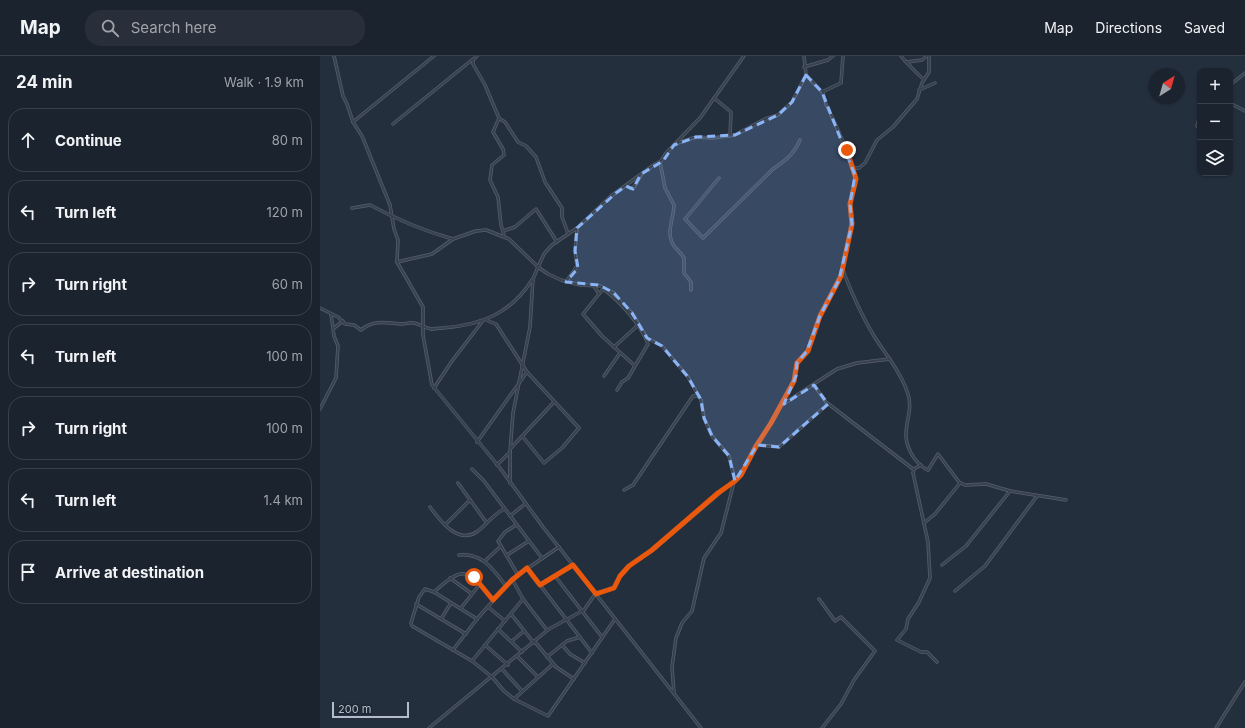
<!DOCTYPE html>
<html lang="en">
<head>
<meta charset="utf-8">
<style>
  body { margin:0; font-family:Inter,sans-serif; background:#282f3a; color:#f1f3f6 }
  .controls { position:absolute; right:12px; top:12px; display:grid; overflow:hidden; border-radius:8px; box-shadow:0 1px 3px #0004 }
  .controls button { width:36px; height:36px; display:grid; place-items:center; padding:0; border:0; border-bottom:1px solid #39404a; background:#1b232e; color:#f1f3f6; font:20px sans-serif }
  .compass { position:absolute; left:829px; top:12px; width:36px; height:36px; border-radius:50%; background:#1b232e; box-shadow:0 1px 3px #0004; rotate:37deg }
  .scale { position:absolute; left:12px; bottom:10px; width:77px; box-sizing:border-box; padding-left:4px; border:2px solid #b4bcc9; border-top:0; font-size:11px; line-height:14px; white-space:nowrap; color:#b4bcc9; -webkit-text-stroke:3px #1d2633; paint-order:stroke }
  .stop { position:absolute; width:12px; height:12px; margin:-9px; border:3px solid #ea580c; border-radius:50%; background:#fff }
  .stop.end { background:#ea580c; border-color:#fff; box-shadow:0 1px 4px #0008 }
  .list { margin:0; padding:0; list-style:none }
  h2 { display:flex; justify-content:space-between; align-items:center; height:52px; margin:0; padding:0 16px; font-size:17px }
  h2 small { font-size:13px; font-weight:400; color:#a0a4aa }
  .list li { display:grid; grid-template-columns:26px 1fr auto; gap:12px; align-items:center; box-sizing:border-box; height:64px; margin:0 8px 8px; padding:0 8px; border:1px solid #39404a; border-radius:16px }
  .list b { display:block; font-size:15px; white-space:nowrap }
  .list em { font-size:13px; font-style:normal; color:#a0a4aa }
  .icon { flex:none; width:22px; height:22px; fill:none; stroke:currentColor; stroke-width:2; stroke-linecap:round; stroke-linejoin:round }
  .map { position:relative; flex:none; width:925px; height:672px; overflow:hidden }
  header { display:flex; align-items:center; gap:24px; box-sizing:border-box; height:56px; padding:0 20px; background:#1b232e; border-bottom:1px solid #39404a }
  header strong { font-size:19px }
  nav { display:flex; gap:22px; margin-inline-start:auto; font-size:14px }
  .search { width:280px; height:36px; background:#282f3a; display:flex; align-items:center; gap:10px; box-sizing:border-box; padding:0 14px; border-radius:16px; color:#a0a4aa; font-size:15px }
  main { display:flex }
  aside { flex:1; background:#1b232e }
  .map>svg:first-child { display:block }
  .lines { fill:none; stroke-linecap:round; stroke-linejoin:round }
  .minor-casing { stroke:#565f6c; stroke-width:3.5 }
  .minor { stroke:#38414e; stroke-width:2 }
  .route { stroke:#ea580c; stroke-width:5 }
  .marked { fill:#8ab4f8; fill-opacity:0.2; stroke:#8ab4f8; stroke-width:3; stroke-dasharray:8 5; stroke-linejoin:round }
</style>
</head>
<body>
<header>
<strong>Map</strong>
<div class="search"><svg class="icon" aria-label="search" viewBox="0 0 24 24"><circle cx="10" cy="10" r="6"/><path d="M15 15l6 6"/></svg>Search here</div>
<nav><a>Map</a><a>Directions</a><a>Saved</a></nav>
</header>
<main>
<aside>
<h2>24 min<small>Walk · 1.9 km</small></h2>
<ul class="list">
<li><svg class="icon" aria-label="ahead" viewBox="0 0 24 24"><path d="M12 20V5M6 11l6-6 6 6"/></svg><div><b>Continue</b></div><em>80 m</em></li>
<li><svg class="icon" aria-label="left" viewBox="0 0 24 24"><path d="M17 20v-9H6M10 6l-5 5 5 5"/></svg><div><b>Turn left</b></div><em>120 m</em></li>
<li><svg class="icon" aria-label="right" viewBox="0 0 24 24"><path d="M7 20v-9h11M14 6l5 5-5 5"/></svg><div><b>Turn right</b></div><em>60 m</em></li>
<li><svg class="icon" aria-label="left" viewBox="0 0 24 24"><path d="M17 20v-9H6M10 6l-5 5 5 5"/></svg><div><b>Turn left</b></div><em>100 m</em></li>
<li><svg class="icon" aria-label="right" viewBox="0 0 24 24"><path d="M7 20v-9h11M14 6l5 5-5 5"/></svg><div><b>Turn right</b></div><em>100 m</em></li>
<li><svg class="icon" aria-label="left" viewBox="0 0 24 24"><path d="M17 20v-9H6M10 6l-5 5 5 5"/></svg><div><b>Turn left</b></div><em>1.4 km</em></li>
<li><svg class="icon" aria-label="arrive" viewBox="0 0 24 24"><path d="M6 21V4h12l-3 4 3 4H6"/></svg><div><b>Arrive at destination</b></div></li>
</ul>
</aside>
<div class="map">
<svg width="925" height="672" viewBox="0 0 925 672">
  <rect width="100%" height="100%" fill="#242f3e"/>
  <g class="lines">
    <defs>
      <g id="minor">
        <path d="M14 0 23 40 27 48 33 66 42 80 70 149 74 173 78 184 77 206 103 251V279L112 329 180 412 223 471 381 672"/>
        <path d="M157 0 153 4V8L165 29 179 62 173 76 183 93 184 99 172 109 170 124 178 141 181 169 184 179"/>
        <path d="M581 0C583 3 602 23 604 23"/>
        <path d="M587 6 602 4 607 0"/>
        <path d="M484 11 508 4 513 0"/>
        <path d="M910 29 925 17"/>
        <path d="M599 34 615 27"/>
        <path d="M502 36 521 27 523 0"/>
        <path d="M394 42 411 56 410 80"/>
        <path d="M910 47 925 55"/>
        <path d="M180 63 185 66 198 86 206 90 216 101 225 126 242 152V161L248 177"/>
        <path d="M33 66 114 0"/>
        <path d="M73 68 153 3"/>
        <path d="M877 70 880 60"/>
        <path d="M355 88 376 81 392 82 415 79 445 63 458 59 472 46 486 19"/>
        <path d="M340 106 345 132 354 149C354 162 345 177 354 190 357 194 361 197 364 202V217L371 226V234"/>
        <path d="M532 112H539L545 107 557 84 573 71 597 43 602 27 609 16V0"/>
        <path d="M399 122 365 163 383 182 453 113C465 105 474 98 480 84"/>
        <path d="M306 130 310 132 314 131 321 119"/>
        <path d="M32 152 50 149C76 163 104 175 133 183"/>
        <path d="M183 175 195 171 216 153 237 186"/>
        <path d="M77 206 112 198 133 183 156 175 166 174 189 183 218 211 228 218 241 224 260 229 280 230 294 237 303 250 312 257 327 282 342 290 368 321 381 344 384 362 392 380 409 400 415 425"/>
        <path d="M523 214C530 234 543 262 554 280 566 299 581 316 588 338 595 361 576 376 594 402 598 407 602 412 608 414L618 398 639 426 645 429 666 428 690 435 746 444"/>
        <path d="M246 226 257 210 255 195 257 172"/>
        <path d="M274 230 279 238"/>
        <path d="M283 233C300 245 321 269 328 288L308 322 302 326 297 334"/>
        <path d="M283 233 263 258 282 280 314 309"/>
        <path d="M0 252 18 261 25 268 34 269 41 274C55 263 66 267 82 268 86 268 90 266 94 267 100 268 104 272 111 273 115 273 119 272 123 272 162 269 191 257 212 224"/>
        <path d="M166 264 176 268 207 316 259 372 242 392 224 407 203 381"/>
        <path d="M14 272 23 265"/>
        <path d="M294 291 317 270"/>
        <path d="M284 320 300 297"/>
        <path d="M494 329 506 346 593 413"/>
        <path d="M114 332 132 305 162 266"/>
        <path d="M460 350 517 313 537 307 570 303"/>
        <path d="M0 353 16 322 18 290 14 280 11 258"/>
        <path d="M157 386 207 316"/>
        <path d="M438 389 459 391 508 348"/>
        <path d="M191 392 234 346"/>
        <path d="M177 409 190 396"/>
        <path d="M601 409 594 413 593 417 608 486 610 522 599 546 588 563 586 573 577 584 601 596H607L617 606"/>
        <path d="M152 413 164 425 222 502"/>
        <path d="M138 427 166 466"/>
        <path d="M190 427V396L193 357 210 271 213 223 218 211 224 198 232 189 257 172 291 140 335 108 341 105 346 97 380 62 424 0"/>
        <path d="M304 434 313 429 373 340H379"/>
        <path d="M110 451C120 464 138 490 158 475 167 468 173 459 184 453"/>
        <path d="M190 460 205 448"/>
        <path d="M604 467 615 458 640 427"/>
        <path d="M125 469 150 444"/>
        <path d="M196 469 185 476 178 485 198 519"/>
        <path d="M139 499C163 497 173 513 186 530"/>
        <path d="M187 499 209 485"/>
        <path d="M166 504 181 490"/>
        <path d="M622 509 646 490 690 435"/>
        <path d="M207 512 272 597"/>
        <path d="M235 520 282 581"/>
        <path d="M130 522 152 538"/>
        <path d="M192 523 203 543 227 574"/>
        <path d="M220 529 253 509"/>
        <path d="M635 535 665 510 717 440"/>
        <path d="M114 536C145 507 150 515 173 544"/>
        <path d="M499 543 515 565 521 561 555 595 534 624 521 648 502 672"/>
        <path d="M96 548 146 578"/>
        <path d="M168 551 185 565"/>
        <path d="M141 552 160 528"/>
        <path d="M191 558 214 587"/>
        <path d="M121 563 131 547"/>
        <path d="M157 563 114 536 105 533 99 541 91 567 92 570 152 605 172 621 184 635 194 643 228 660 295 563"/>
        <path d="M178 573 202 596"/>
        <path d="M192 585 204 575"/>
        <path d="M215 586 236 611 254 623"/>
        <path d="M165 589 188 609"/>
        <path d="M242 589 250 598 265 607"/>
        <path d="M133 594 157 563 192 523 239 491"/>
        <path d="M198 601 218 621"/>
        <path d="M227 601 247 585 260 581"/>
        <path d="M152 605 203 543"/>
        <path d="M182 613 202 635"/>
        <path d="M354 637 352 611 356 582 362 567 372 555 384 502 401 477 414 426"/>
        <path d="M194 643 233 608"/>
        <path d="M109 672 229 573 264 554 276 537 294 532 300 520 309 510 332 495 421 419 474 325 477 307 487 295 500 260 521 220 532 168 530 148 535 130V119L527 94 506 48 503 37 486 19 484 0"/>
        <path d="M896 672 925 626"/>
      </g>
    </defs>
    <use href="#minor" class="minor-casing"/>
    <use href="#minor" class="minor"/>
  </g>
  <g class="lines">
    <path class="route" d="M154 521 173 544 192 524 207 512 220 529 253 509 276 538 294 532 300 520 309 510 332 494 398 437 415 425 421 419 436 390 451 367 474 325 477 307 488 295 500 260 521 220 532 168 530 148 536 123 527 94"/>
  </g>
  <path class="marked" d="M486 19 502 36 535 119 530 148 532 168 519 224 500 260 487 295 477 307 476 320 464 348 494 329 508 348 459 391 437 389 415 425 409 400 392 380 384 362 381 344 368 321 342 290 327 282 312 257 294 237 279 229 246 226 258 212 255 195 257 172 296 137 306 130 313 133 321 118 343 105 354 89 376 81 415 79 458 59 472 46Z"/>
</svg>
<div class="controls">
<button>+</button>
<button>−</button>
<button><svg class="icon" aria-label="layers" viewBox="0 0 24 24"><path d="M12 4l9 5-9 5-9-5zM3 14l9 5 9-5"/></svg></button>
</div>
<svg class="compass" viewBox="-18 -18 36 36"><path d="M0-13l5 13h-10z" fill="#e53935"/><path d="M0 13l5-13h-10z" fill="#a0a4aa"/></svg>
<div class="scale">200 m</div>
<div class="stop" style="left:154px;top:521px"></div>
<div class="stop end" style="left:527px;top:94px"></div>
</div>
</main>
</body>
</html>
